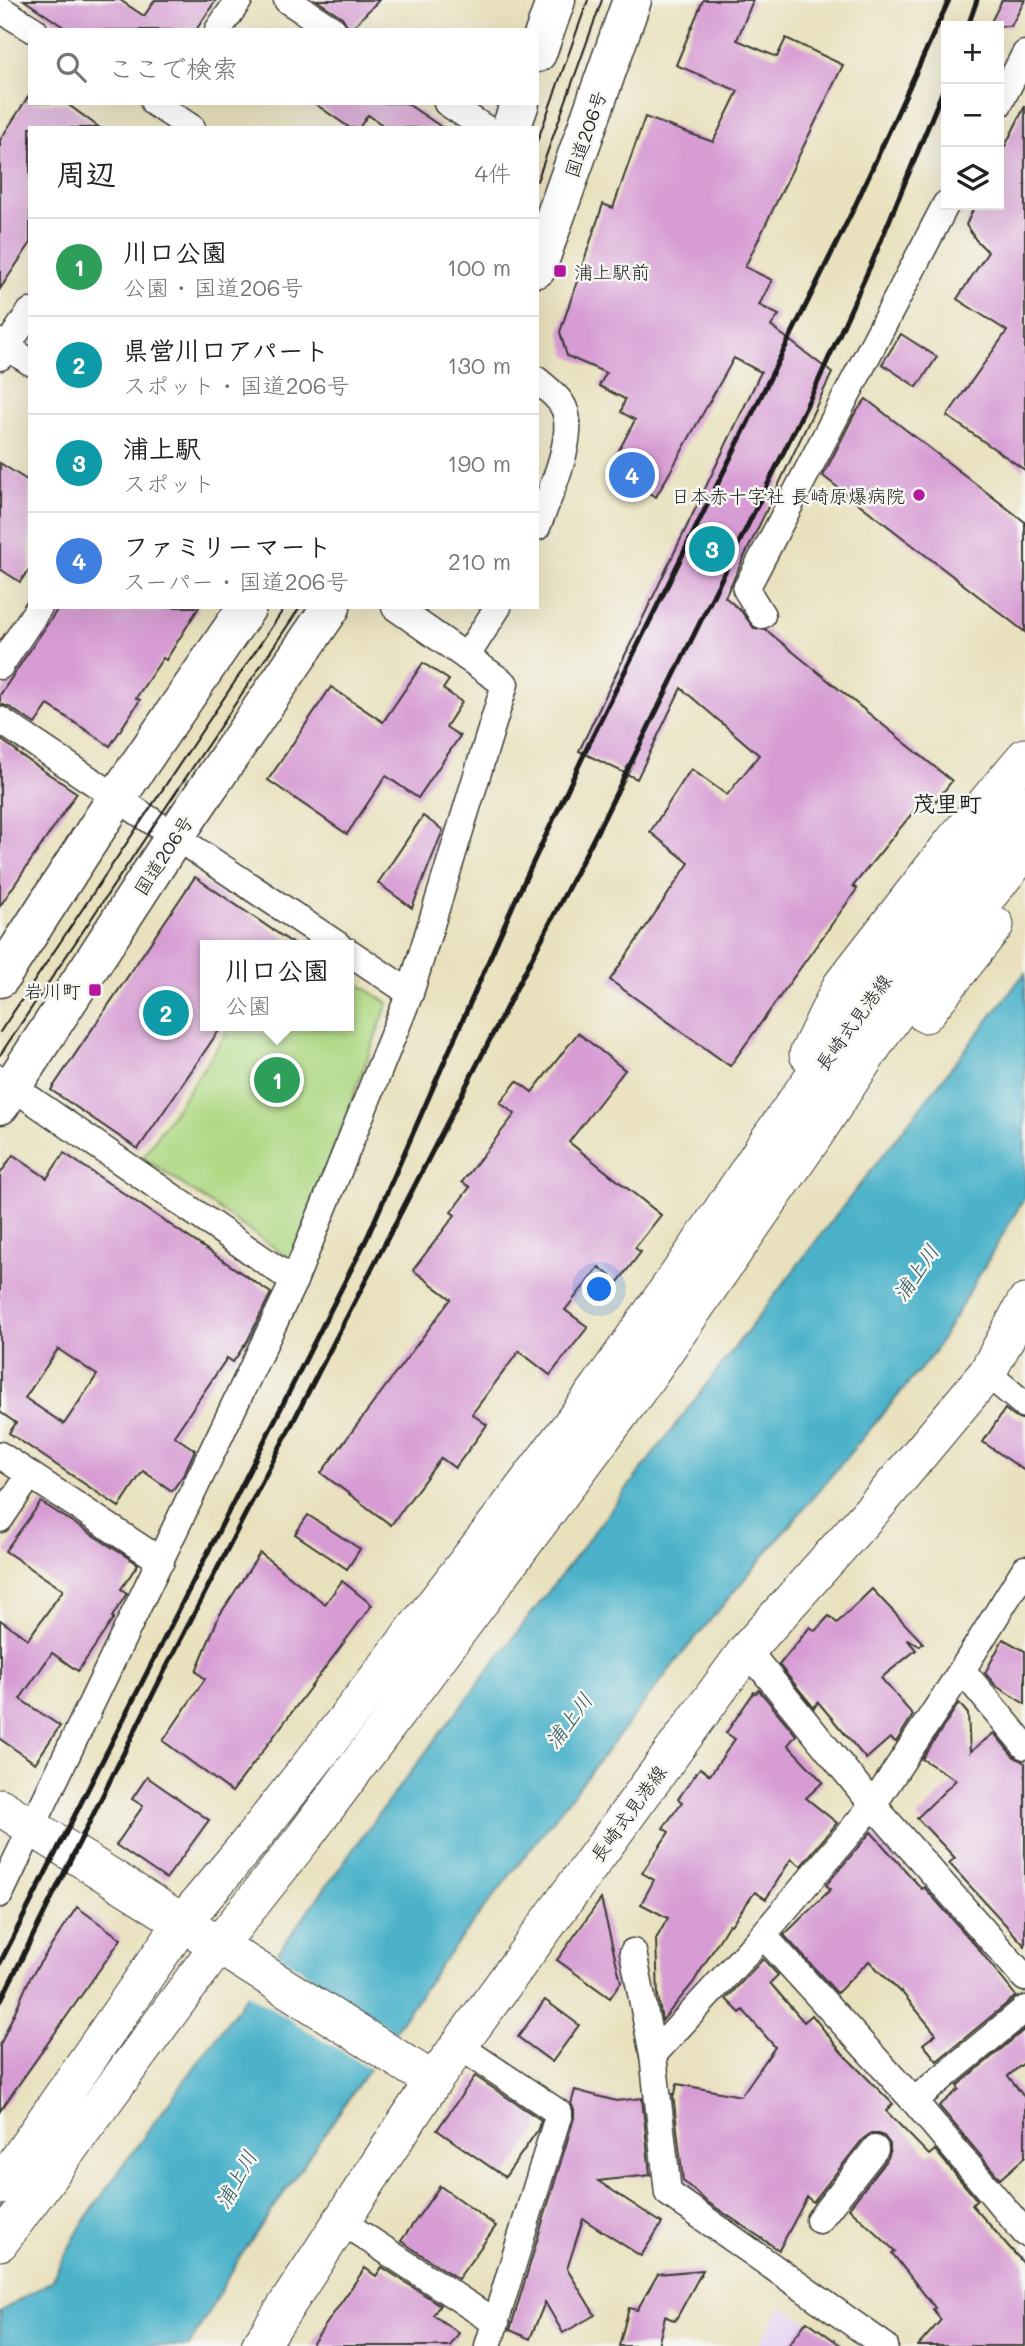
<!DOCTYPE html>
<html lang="ja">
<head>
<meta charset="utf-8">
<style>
  body { margin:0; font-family:Mali,"Klee One",sans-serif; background:#f6f6f6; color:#222 }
  .controls { position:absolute; right:21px; top:21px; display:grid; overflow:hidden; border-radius:0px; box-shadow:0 7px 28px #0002 }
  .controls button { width:63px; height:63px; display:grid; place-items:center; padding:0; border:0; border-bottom:2px solid #e0e0e0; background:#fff; color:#222; font:35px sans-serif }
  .you { position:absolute; left:600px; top:1290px; width:24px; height:24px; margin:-18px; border:5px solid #fff; border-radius:50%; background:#1a73e8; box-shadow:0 0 0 10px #1a73e833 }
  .badge { display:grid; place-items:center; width:46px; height:46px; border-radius:50%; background:#b5179e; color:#fff; font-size:23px; font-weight:700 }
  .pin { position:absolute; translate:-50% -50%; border:4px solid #fff; box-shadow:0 2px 7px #0006 }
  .popup { position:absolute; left:200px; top:940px; width:154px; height:91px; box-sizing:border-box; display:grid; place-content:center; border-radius:0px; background:#fff; filter:drop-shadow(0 2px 5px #0005); font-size:23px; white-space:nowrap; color:#767676 }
  .popup b { font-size:26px; color:#222 }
  .popup::after { content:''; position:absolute; left:50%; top:100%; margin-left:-14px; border:14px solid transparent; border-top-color:#fff }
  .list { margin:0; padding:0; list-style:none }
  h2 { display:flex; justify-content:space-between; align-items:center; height:91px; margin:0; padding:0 28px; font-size:30px }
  h2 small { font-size:23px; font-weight:400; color:#767676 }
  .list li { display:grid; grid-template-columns:46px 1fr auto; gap:21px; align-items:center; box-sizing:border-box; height:98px; padding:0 28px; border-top:2px solid #e0e0e0 }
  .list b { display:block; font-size:26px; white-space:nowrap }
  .list p { margin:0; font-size:23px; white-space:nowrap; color:#767676 }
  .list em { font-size:23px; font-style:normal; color:#767676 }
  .icon { flex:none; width:38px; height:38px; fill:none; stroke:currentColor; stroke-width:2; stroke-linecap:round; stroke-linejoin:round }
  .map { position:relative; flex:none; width:1025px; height:2346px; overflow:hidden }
  .search { position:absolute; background:#fff; box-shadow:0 7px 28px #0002; left:28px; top:28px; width:511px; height:77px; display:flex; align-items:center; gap:18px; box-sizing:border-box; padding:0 24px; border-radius:0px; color:#767676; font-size:26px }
  .panel { position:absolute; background:#fff; box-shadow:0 7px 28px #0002; left:28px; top:126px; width:511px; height:483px; border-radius:0px }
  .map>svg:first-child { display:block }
  .built { fill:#e3d3f3 }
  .green { fill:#afd984; stroke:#667a50; stroke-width:2 }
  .water { fill:#4bb2ca; stroke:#346773; stroke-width:2 }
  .pier { fill:#e9e1be }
  .building { fill:#d79cd4; fill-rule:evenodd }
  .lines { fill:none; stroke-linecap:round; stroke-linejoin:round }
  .street-casing { stroke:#3b3a34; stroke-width:29 }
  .secondary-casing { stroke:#3b3a34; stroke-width:39 }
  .highway-casing { stroke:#3b3a34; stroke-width:41 }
  .street { stroke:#fff; stroke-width:26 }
  .secondary { stroke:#fff; stroke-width:37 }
  .highway { stroke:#fff; stroke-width:38 }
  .tram { stroke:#1c1c1c; stroke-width:2 }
  .rail { stroke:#1c1c1c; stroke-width:5 }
  .poi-dot { fill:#b5179e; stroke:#f6f6f2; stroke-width:2.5 }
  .labels { text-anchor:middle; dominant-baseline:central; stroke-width:5; stroke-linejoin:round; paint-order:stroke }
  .street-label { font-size:19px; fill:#1c1c1c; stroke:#f6f6f2 }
  .poi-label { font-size:19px; fill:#1c1c1c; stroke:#f6f6f2; text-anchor:end }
  .water-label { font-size:21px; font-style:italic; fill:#2f5862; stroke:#f6f6f2 }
  .quarter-label { font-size:23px; font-weight:bold; fill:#1c1c1c; stroke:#f6f6f2 }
</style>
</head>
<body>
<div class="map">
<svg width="1025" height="2346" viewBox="0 0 1025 2346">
  <rect width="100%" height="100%" fill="#f6f6f2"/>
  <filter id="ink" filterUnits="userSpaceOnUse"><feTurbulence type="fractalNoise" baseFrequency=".0143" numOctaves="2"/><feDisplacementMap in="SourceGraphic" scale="14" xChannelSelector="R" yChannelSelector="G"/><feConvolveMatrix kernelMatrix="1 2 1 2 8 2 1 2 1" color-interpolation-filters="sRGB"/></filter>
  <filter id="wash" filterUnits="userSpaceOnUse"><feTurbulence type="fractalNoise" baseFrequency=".00686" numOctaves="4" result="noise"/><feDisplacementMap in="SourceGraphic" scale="28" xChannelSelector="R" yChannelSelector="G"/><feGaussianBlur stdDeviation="1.57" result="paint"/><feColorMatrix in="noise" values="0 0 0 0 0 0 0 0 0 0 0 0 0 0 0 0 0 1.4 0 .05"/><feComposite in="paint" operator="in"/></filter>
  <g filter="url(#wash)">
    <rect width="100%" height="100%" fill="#e9e1be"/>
    <path class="built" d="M782 2306 846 2346H758Z"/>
    <path class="green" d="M349 978 388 1003 292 1260 143 1157 232 1026H349Z"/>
    <path class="water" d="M1025 973V1197L933 1354 682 1654 441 1964 238 2260 189 2346H0V2312L51 2281 81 2226 116 2175 381 1811 816 1241Z"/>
    <path class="pier" d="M274 1951 397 2034 372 2070 245 1992Z"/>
    <g id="blocks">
      <g class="building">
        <path d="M24 0H120L144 16 155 0H216L196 30H68Z"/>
        <path d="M316 0H379L350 30 342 17Z"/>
        <path d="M703 0H753L737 40 777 57 786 38 843 65 745 267 772 280 759 305 779 315 771 326 832 373 725 597 741 611 754 628 766 630 952 781 936 801 927 795 853 886 857 889 730 1066 610 980 689 863 650 832 691 769 727 795 759 755 681 688 637 779 579 751 761 372 734 358 656 497 608 471 635 420 621 412 625 399 599 386 606 373 567 356 560 332 603 204 613 208 645 117 713 142 738 91 676 65Z"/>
        <path d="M1002 0H1025L1011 26H989Z"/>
        <path d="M30 94V103H66L100 128H30V244L0 289V140Z"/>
        <path d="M314 103H406L443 128H387L368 115 359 128H350Z"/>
        <path d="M1025 106V470L947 416 1007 331 957 299 988 252 976 240 966 225 975 205H999V158Z"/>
        <path d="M901 334 937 357 917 387 882 364Z"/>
        <path d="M866 399 1025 522V632L823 476 854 415Z"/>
        <path d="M0 463 30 482V568L20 582 0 569Z"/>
        <path d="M59 607H199L166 660 163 658 136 698 140 700 110 746 48 705 35 724 9 707 0 704V695Z"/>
        <path d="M423 663 449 680 443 689 462 702 446 727 460 736 418 798 386 776 347 834 268 780 331 687 383 722Z"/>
        <path d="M0 739 17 751 16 752 77 793 0 906Z"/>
        <path d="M423 816 443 830 412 908 378 883Z"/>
        <path d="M195 877 295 945H205V1026H222L138 1149 51 1090Z"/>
        <path d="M578 1033 625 1070 569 1142 661 1215 635 1248 641 1252 618 1282 599 1267 565 1310 588 1327 550 1375 519 1351 472 1414 487 1425 455 1468 441 1458 391 1525 321 1473 451 1299 413 1270 455 1215 451 1212 470 1187 462 1182 515 1114 500 1103 517 1081 532 1092Z"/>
        <path d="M64 1153 271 1293 248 1340 233 1362 227 1358 174 1436 195 1450 184 1474 172 1491 143 1471 119 1507 9 1433 16 1423 0 1412V1174L13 1155 47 1178ZM58 1349 97 1375 64 1424 25 1398Z"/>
        <path d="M1005 1409 1015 1417 1025 1420V1471L983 1442Z"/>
        <path d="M41 1502 138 1564 121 1589 127 1593 112 1617 114 1618 78 1671 52 1653 20 1699 60 1726 35 1763 0 1739V1620L28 1639 63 1590 5 1551Z"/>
        <path d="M308 1515 360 1549 347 1569 295 1534Z"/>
        <path d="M260 1553 325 1604 342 1581 372 1605 232 1792 163 1741 205 1679 196 1671 219 1616Z"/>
        <path d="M872 1589 923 1643 920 1646 907 1639 916 1650 881 1678 913 1715 896 1742 890 1738 866 1759 818 1702 814 1708 779 1665 810 1627 815 1631 829 1616 837 1623Z"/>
        <path d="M1003 1639 1025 1651V1704L996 1686 985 1673Z"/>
        <path d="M759 1690 796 1735 788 1745 823 1782 806 1798 837 1823 801 1866 791 1859 766 1899 755 1892 731 1925 729 1924 693 1983 662 2021 658 1996 656 1939 668 1918 641 1904 654 1880 642 1873 669 1832 663 1828 682 1802 678 1799 700 1768 710 1775 735 1739 726 1733 754 1692 756 1693Z"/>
        <path d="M959 1703 968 1714 970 1752 994 1733 1013 1756 1025 1763V1946L949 1863 955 1858 917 1818 956 1780 922 1759Z"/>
        <path d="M147 1777 209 1820 166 1879 116 1845 143 1806 132 1799Z"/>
        <path d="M871 1832 922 1889 924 1887 976 1946 1016 1996 937 2061 923 2044 936 2034 901 1991 900 1992 869 1961 837 1993 784 1935 831 1889 826 1885Z"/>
        <path d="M601 1899 621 1982 610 1998 557 1960Z"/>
        <path d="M77 1907 121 1939 0 2111V2045L30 1978Z"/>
        <path d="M763 1959 778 1975 770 1983 804 2022 812 2015 842 2053 893 2104 886 2111 929 2155 935 2150 977 2200 972 2205 1025 2265V2346H918L941 2320 933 2309 935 2308 892 2253 895 2251 849 2208 888 2158 890 2152V2144L884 2136 878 2134H870L863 2139 813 2202 807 2197 779 2250 706 2201 683 2181 673 2094H675L677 2084 741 2096 775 2047 743 2010 740 2013 726 1999Z"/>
        <path d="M545 2000 579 2025 552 2062 518 2037Z"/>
        <path d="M1025 2029V2062L1008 2076 1025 2098V2157L1000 2179 939 2106 959 2089 957 2086Z"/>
        <path d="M475 2076 541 2120 537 2131 505 2177 437 2130Z"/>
        <path d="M575 2090 616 2101 642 2098 650 2175 598 2181 662 2223 641 2256 583 2219 567 2269 595 2315 563 2333 545 2302 530 2339 510 2330 574 2118V2109L571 2104Z"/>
        <path d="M440 2186 496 2226 458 2279 401 2241Z"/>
        <path d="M382 2267 440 2305 433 2315 459 2333 450 2346H311L365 2268 376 2276Z"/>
        <path d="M703 2270 675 2321 665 2316 658 2346H619L629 2308 637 2310 658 2274Z"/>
        <path d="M807 2321 842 2346H788Z"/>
      </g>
    </g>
  </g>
  <g filter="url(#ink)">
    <use href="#blocks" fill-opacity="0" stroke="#3b3a34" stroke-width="2"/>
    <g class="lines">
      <defs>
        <g id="street">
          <path d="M287 0 333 30"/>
          <path d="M0 9 34 30"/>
          <path d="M218 30 239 0"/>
          <path d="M154 103 192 128"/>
          <path d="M447 103 485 128"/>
          <path d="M999 104 1025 54"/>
          <path d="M0 342 30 362"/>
          <path d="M0 357 30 312"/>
          <path d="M537 380C545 387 555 394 561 403 581 430 548 497 537 527"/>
          <path d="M762 615 746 589 946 204"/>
          <path d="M466 657 498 607"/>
          <path d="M0 666 39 607"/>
          <path d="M0 720 338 945"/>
          <path d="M349 952 410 993"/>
          <path d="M0 1078 294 1281"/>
          <path d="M987 1373 1025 1405"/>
          <path d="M0 1455 161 1561"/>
          <path d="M0 1519 30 1475"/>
          <path d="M1025 1569 962 1670 873 1805 763 1935 914 2101 1025 2233"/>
          <path d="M747 1650 873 1805 1025 1978"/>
          <path d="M962 1670 1025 1746"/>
          <path d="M0 1894 294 1281 410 993 505 684 395 607"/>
          <path d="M633 1952 653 2055 668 2193 885 2346"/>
          <path d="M459 2046 559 2113 488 2346"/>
          <path d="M653 2055 763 1935"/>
          <path d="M914 2101 1025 2009"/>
          <path d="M819 2220 875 2149"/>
          <path d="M341 2221 496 2323"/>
        </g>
        <g id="secondary">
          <path d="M925 1014 995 925"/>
          <path d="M808 1054 841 986 953 842 1025 757"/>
          <path d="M0 1807 433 2081"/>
          <path d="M0 2186 182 1923 252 1839 326 1745 500 1519 600 1386 695 1251 770 1138 869 998 947 898 1025 804"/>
          <path d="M0 2242 218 1946 305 1836 635 1394 810 1142 883 1031 939 954 1025 851"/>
          <path d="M260 2346 433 2081 747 1650 882 1499 987 1373 1025 1303"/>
        </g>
        <g id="highway">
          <path d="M537 53 556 0"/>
          <path d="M511 128 520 103"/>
          <path d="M537 268 632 0"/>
          <path d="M0 978 117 797 247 607"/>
          <path d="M0 1105 175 836 331 607"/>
        </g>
      </defs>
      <use href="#street" class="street-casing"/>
      <use href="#secondary" class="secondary-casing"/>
      <use href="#highway" class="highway-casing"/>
      <use href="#street" class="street"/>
      <use href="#secondary" class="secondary"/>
      <use href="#highway" class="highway"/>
      <g class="tram">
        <path d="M537 142 588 0"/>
        <path d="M537 181 602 0"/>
        <path d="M0 1032 285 607"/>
        <path d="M0 1055 300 607"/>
      </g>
      <g class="rail">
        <path d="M968 26 977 0"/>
        <path d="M0 1963 367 1238 514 903 588 746 854 208 949 0"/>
        <path d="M0 2002 162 1676 602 822 817 384 873 260 946 83"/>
      </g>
    </g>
  </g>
  <g class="poi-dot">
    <rect x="553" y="264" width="14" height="14" rx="3.5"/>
    <circle cx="919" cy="495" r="7"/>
    <rect x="88" y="983" width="14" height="14" rx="3.5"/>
  </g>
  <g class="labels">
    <g class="street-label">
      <text transform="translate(585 134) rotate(-71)">国道206号</text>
      <text transform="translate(163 855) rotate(-57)">国道206号</text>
      <text transform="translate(853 1022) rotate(-54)">長崎式見港線</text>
      <text transform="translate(628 1813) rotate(-54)">長崎式見港線</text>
    </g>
    <g class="poi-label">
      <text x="574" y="271" text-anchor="start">浦上駅前</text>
      <text x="905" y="495">日本赤十字社 長崎原爆病院</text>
      <text x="81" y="990">岩川町</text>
    </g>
    <g class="water-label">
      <text transform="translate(915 1272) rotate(-55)">浦上川</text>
      <text transform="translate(568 1720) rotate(-53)">浦上川</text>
      <text transform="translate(235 2179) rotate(-61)">浦上川</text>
    </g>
    <g class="quarter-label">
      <text x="947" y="803">茂里町</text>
    </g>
  </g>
</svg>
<div class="controls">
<button>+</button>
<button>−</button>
<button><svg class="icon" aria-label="layers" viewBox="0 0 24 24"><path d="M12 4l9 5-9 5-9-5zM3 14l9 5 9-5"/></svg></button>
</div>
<div class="you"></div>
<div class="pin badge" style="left:277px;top:1080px;background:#2e9e5b">1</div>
<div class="popup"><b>川口公園</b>公園</div>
<div class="pin badge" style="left:166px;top:1013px;background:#0f9aa8">2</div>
<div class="pin badge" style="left:712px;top:549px;background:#0f9aa8">3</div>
<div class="pin badge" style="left:632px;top:475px;background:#3f7fe0">4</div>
<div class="search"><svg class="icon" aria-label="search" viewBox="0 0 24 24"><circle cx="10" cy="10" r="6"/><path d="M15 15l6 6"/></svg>ここで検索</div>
<section class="panel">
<h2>周辺<small>4件</small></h2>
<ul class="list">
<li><span class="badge" style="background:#2e9e5b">1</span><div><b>川口公園</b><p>公園 · 国道206号</p></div><em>100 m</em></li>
<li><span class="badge" style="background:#0f9aa8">2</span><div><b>県営川口アパート</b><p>スポット · 国道206号</p></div><em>130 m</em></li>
<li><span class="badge" style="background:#0f9aa8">3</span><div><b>浦上駅</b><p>スポット</p></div><em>190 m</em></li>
<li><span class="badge" style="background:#3f7fe0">4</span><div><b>ファミリーマート</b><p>スーパー · 国道206号</p></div><em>210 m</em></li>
</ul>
</section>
</div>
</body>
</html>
